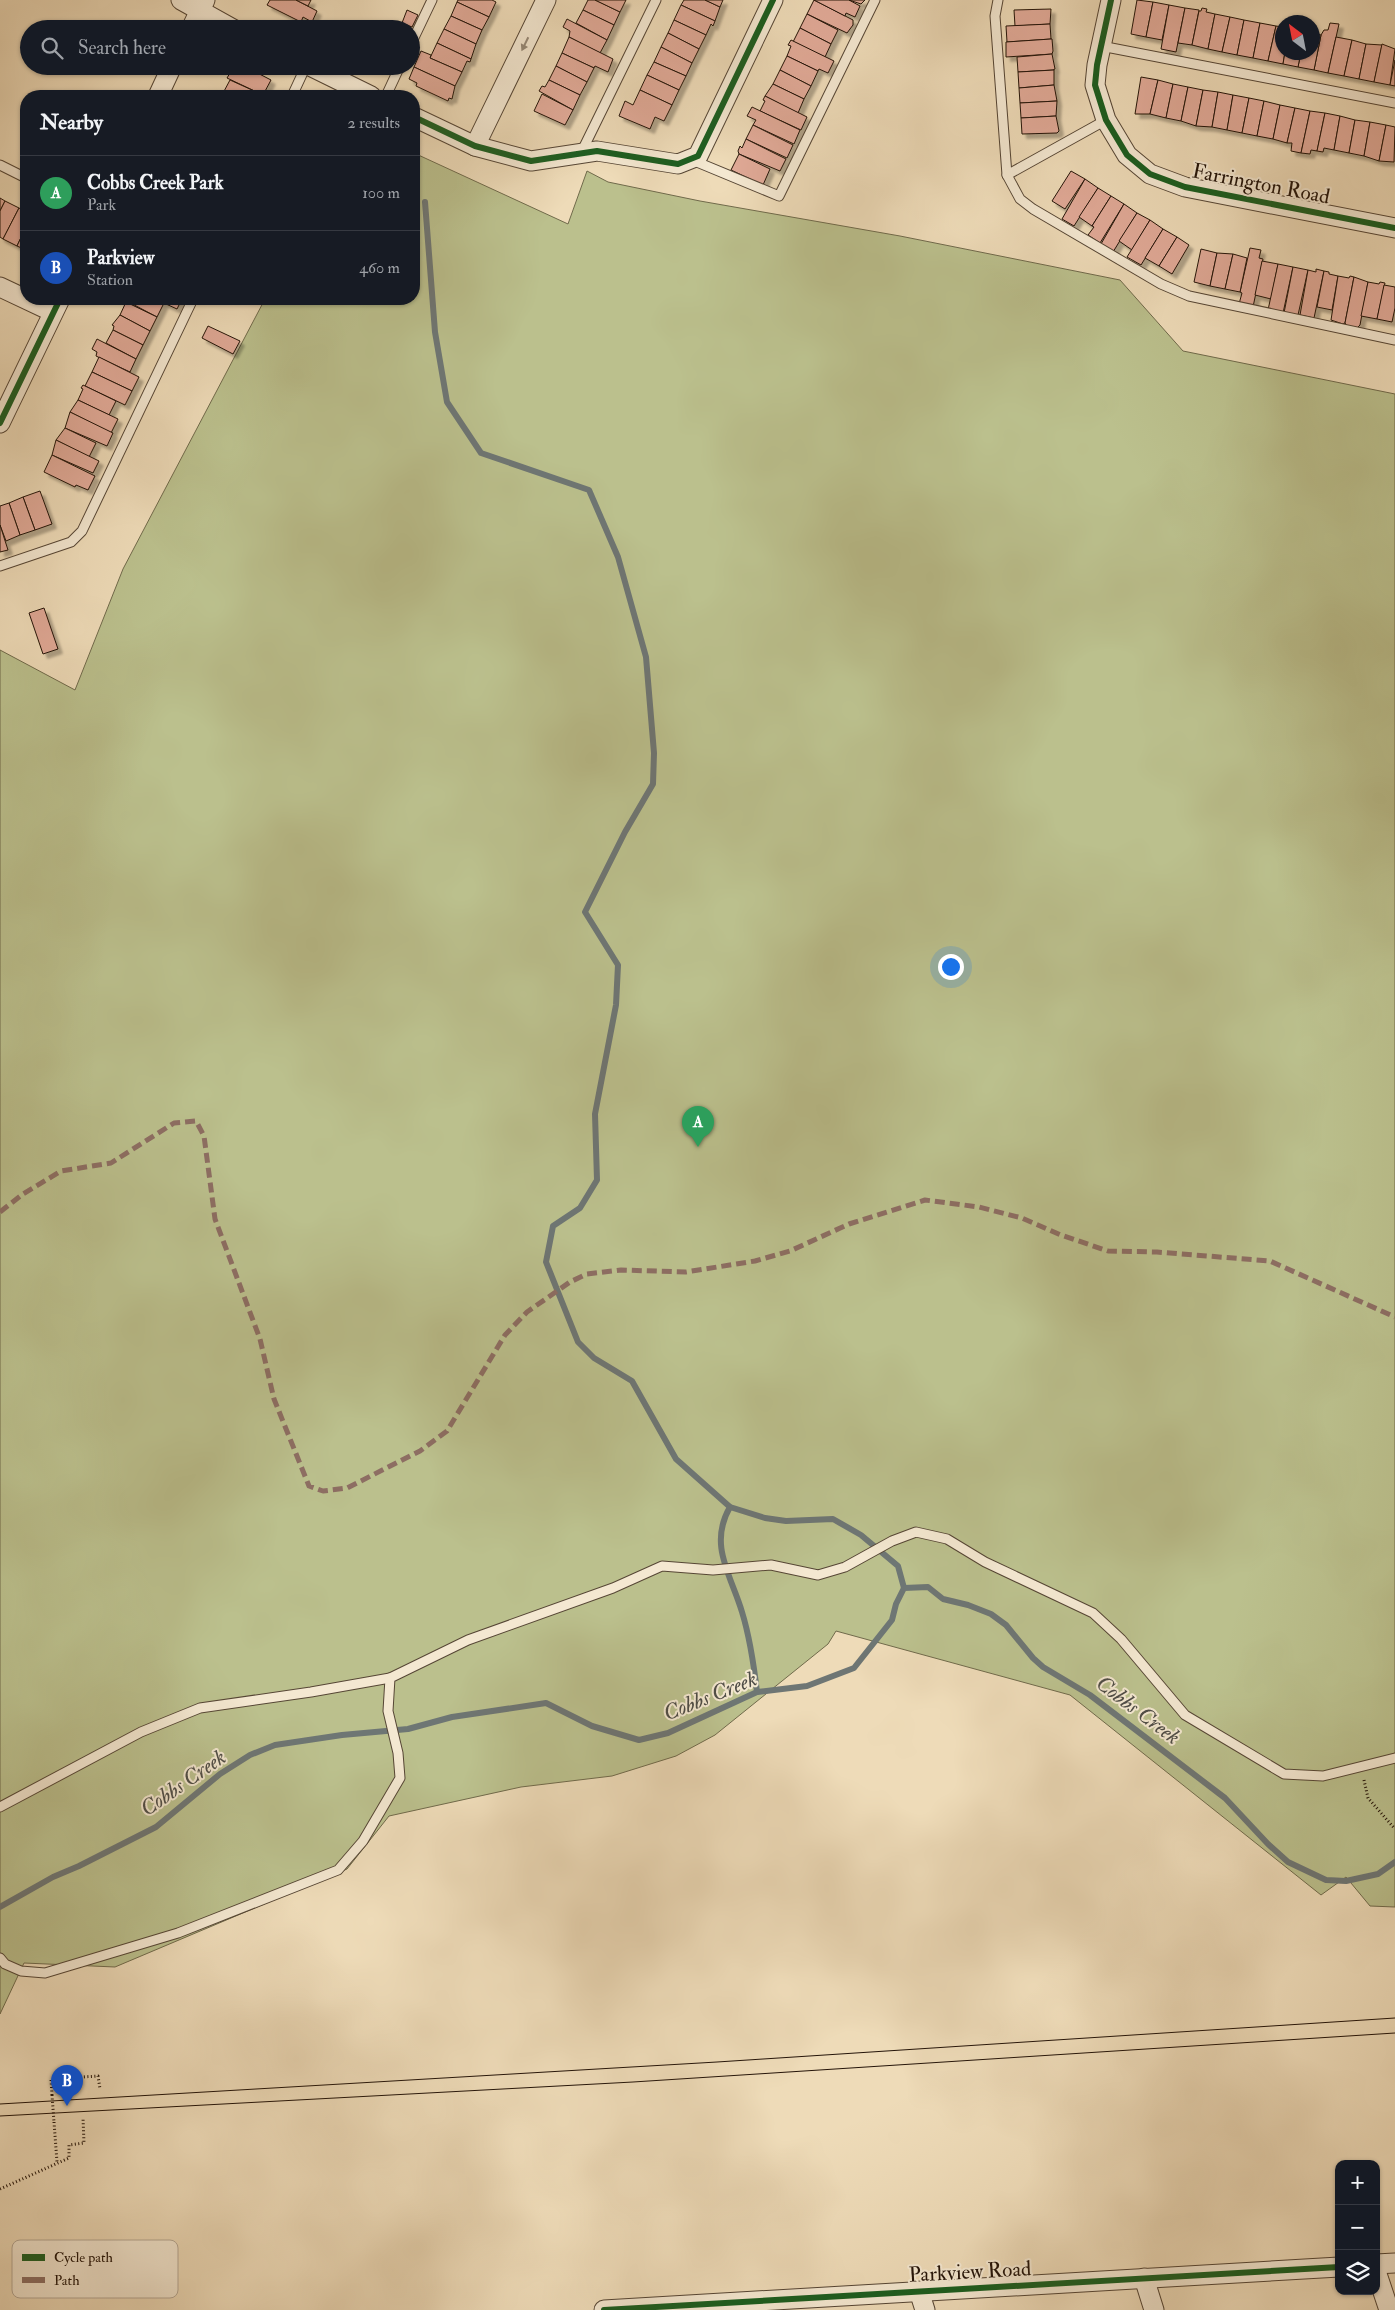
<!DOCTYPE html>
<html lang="en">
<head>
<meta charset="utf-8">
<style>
  body { margin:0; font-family:"IM FELL Double Pica",serif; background:#20242c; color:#f1f3f6 }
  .controls { position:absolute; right:15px; bottom:15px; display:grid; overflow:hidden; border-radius:10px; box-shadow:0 1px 4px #0004 }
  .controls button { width:45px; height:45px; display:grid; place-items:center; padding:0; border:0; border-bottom:1px solid #363941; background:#171b24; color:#f1f3f6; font:25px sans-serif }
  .compass { position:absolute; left:1275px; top:15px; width:45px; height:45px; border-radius:50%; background:#171b24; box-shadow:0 1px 4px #0004; rotate:328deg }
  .you { position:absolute; left:950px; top:966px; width:18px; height:18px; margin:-12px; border:4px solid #fff; border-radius:50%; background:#1a73e8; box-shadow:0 0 0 8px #1a73e833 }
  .badge { display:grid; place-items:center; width:32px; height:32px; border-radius:50%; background:#c59692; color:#fff; font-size:16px; font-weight:700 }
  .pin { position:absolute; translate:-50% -41px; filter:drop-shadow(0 1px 2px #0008) }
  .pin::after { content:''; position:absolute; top:26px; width:18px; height:15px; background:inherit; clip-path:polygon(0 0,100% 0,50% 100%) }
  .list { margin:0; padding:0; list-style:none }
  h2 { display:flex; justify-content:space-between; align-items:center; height:65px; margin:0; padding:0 20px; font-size:21px }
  h2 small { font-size:16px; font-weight:400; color:#9ea1a6 }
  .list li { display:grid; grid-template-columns:32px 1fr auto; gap:15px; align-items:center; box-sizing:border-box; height:75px; padding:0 20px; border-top:1px solid #363941 }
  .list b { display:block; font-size:19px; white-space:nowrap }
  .list p { margin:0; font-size:16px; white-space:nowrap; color:#9ea1a6 }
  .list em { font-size:16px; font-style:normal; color:#9ea1a6 }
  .icon { flex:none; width:28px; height:28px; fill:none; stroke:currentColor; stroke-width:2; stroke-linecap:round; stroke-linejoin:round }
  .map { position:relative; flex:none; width:1395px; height:2310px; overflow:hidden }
  .search { position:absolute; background:#171b24; box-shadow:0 1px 4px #0004; left:20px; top:20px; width:400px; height:55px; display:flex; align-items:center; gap:12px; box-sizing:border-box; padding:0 18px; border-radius:28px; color:#9ea1a6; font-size:19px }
  .panel { position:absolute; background:#171b24; box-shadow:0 1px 4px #0004; left:20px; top:90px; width:400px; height:215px; border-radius:20px }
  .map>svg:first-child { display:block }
  .green { fill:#bbc08d; stroke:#706a4b }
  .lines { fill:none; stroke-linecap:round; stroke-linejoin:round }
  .stream { stroke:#6e7674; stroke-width:6 }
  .building { fill:#e1aa98; stroke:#241409; filter:url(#shadow) }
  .lane-casing { stroke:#564635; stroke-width:11 }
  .street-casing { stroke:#564635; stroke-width:21 }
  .path { stroke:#241409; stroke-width:3; stroke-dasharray:1 2.5; stroke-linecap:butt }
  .lane { stroke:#f4e8d1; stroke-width:9 }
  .street { stroke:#f4e8d1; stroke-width:19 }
  .tram { stroke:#241409; stroke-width:1 }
  .path-bridge { stroke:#241409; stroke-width:3; stroke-dasharray:1 2.5; stroke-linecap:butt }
  .quiet { stroke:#8d6e63; stroke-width:5; stroke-dasharray:10 5; stroke-linecap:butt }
  .cycleway-casing { stroke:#f4e8d1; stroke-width:9 }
  .cycleway { stroke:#1b5e20; stroke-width:6 }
  .oneway { fill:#968977 }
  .labels { text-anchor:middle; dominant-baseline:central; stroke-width:4; stroke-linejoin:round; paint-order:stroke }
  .street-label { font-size:21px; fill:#241409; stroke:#f4e8d1 }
  .water-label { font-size:22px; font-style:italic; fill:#4f4d47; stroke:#f4e8d1 }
  .key { fill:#f4e8d1; stroke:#b6a895; stroke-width:1 }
  .key-label { font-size:14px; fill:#241409 }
</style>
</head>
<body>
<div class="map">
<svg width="1395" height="2310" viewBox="0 0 1395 2310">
  <defs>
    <filter id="shadow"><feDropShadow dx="4.5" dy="4.5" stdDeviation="1" flood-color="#0004"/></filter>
  </defs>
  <rect width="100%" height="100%" fill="#eedbb8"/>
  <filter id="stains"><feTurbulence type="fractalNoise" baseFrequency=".004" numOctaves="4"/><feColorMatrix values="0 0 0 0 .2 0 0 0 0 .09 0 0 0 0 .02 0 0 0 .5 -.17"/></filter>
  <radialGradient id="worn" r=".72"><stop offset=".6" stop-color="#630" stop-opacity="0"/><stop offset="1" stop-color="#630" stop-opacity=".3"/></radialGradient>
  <path class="green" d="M414 153 568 224 587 171 608 182 700 201 900 236 1120 280 1183 351 1395 394V1907L1370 1906 1346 1877 1321 1895 1070 1695 836 1631 828 1644 715 1735 676 1756 612 1776 521 1787 389 1816 347 1869 115 1967 24 1963 0 2014V650L75 690 123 569 265 299H414Z"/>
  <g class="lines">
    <g class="stream">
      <path d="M425 202 435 332 447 402 481 453 589 490 618 557 646 657 654 753 653 784 625 832 585 912 618 965 616 1005 595 1114 597 1180 580 1208 553 1226 546 1262 578 1342 594 1358 632 1381 676 1459 730 1507 765 1518 786 1521 833 1519 861 1535 898 1566 904 1588"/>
      <path d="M730 1507C708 1545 731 1575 742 1612 750 1638 754 1666 757 1692"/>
      <path d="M0 1907 53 1877 79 1866 156 1827 220 1774 250 1755 275 1745 342 1735 408 1729 452 1717 546 1703 592 1726 639 1740 668 1733 757 1692 807 1686 854 1668 892 1620 896 1604 904 1588 928 1587 943 1599 968 1605 991 1614 1006 1625 1033 1658 1043 1667 1090 1695 1225 1798 1268 1844 1288 1862 1326 1880 1346 1881 1378 1874 1395 1862"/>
    </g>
  </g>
  <g class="building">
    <path d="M270 0H296L317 11 312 22 303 17 301 22 267 5Z"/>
    <path d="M296 0H311L308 6Z"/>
    <path d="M458 0H492L496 2 489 17 457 2Z"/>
    <path d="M588 0H595L620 12 614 25 583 10Z"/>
    <path d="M595 0H626L620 12Z"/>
    <path d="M684 0H705L720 7 715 21 681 5Z"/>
    <path d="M705 0H723L720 7Z"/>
    <path d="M814 0 853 20V25L847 33 807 14Z"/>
    <path d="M814 0H849L860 6 855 17 846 13 845 16Z"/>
    <path d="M849 0H865L861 4Z"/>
    <path d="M1137 0 1153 2 1146 37 1131 34Z"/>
    <path d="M457 2 489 17 482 30 451 16Z"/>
    <path d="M1153 2 1169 5 1162 40 1146 37Z"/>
    <path d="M681 5 715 21 713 26 711 24 706 35 674 20Z"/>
    <path d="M1169 5 1185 8 1176 52 1161 49Z"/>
    <path d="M1185 8 1199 10 1192 45 1178 43Z"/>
    <path d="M1202 8 1207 9 1206 12 1215 14 1208 49 1192 45 1199 11H1201Z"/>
    <path d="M1051 9 1050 24 1015 26 1014 10Z"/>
    <path d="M407 10 418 15 412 27 402 23Z"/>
    <path d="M583 10 614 25 607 40 576 23Z"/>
    <path d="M807 14 838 30 831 44 800 28Z"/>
    <path d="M1215 14 1230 17 1222 52 1208 49Z"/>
    <path d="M451 16 482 30 476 44 444 29Z"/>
    <path d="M1230 17 1244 20 1237 55 1222 52Z"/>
    <path d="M567 19 607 40 600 53 569 37 570 31 563 27Z"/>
    <path d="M674 20 706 35 699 49 668 33Z"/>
    <path d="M1244 20 1260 23 1253 58 1237 55Z"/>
    <path d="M1260 23 1276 26 1268 61 1253 58Z"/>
    <path d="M1330 23 1339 24 1328 73 1314 70 1321 35 1324 30H1328Z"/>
    <path d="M1050 24 1051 39 1007 42 1006 26Z"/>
    <path d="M1276 26 1282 27V52H1285L1283 64 1268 61Z"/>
    <path d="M800 28 831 44 825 57 793 42Z"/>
    <path d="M444 29 476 44 471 59 437 43Z"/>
    <path d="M668 33 699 49 692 63 661 47Z"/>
    <path d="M1312 33 1321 35 1314 70 1298 67 1301 52H1312Z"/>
    <path d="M569 37 613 59 608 72 595 66 594 68 562 53Z"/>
    <path d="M1336 37 1352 40 1344 76 1328 73Z"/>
    <path d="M1051 39H1052L1053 51 1052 54 1006 57V42Z"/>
    <path d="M791 40 834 61 828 73 819 69 818 71 787 56 791 46 788 45Z"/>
    <path d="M1352 40 1366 44 1359 79 1344 76Z"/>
    <path d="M437 43 471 59 470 62 467 61 462 72 430 58Z"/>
    <path d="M1366 44 1382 45 1374 82 1359 79Z"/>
    <path d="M1382 44 1395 49 1390 85 1374 82Z"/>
    <path d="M661 47 692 63 686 76 654 62Z"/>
    <path d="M421 51 431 55 430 58 462 72 455 86 414 67Z"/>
    <path d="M1285 52H1301L1298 67 1283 64Z"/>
    <path d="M562 53 594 68 587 82 556 66Z"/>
    <path d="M1052 54 1055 69 1053 70 1018 72 1017 57Z"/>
    <path d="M787 56 818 71 811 86 780 70Z"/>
    <path d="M1395 60V86L1390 85Z"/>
    <path d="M654 62 686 76 679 90 647 75Z"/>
    <path d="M236 66H244L271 80 263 95 227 78 230 73 232 75Z"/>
    <path d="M556 66 587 82 580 95 549 80Z"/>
    <path d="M414 67 455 86 452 99 449 98 448 101 416 86 417 83 409 79Z"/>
    <path d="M780 70 811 86 804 99 773 84Z"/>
    <path d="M1054 70V85L1019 88 1018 72Z"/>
    <path d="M647 75 679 90 672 105 640 90Z"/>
    <path d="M1141 77 1158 80 1150 114H1135Z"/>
    <path d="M230 80 263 95 265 96H225L222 95Z"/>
    <path d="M549 80 580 95 573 110 539 91 542 86 545 87Z"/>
    <path d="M1158 80 1173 84 1166 118 1150 114Z"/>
    <path d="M773 84 804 99 798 113 765 96Z"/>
    <path d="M1173 84 1188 87 1181 121 1166 118Z"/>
    <path d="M1054 85 1057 101 1020 103 1019 88Z"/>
    <path d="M1188 87 1203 90 1196 126 1181 121Z"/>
    <path d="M640 90 672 105 664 121 655 117 650 129 619 116 625 101 633 105Z"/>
    <path d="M1203 90 1218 92 1212 127 1196 126Z"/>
    <path d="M1218 92 1233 95 1227 130 1212 127Z"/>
    <path d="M542 94 573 110 565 125 534 111Z"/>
    <path d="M1233 95 1249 98 1242 133 1227 130Z"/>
    <path d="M765 96 807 117 801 130 760 111 765 101 763 100Z"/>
    <path d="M1249 98 1264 101 1257 136 1242 133Z"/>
    <path d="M1057 101 1056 116 1021 118 1020 103Z"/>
    <path d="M1264 101 1280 105 1273 139 1257 136Z"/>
    <path d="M1280 105 1295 108 1287 143 1273 139Z"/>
    <path d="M752 107 800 130 794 144 753 125 756 120 747 116Z"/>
    <path d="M1295 108 1310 111 1301 153 1291 151 1292 143H1287Z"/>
    <path d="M1310 111 1325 113 1317 151 1311 150 1310 154 1301 153Z"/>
    <path d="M1325 113 1340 116 1334 150 1324 148 1323 152 1317 151Z"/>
    <path d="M1056 116 1059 131 1057 133 1022 134 1021 118Z"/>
    <path d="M1340 116 1355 120 1349 153 1334 150Z"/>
    <path d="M1355 120 1370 122 1364 156 1349 153Z"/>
    <path d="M1370 122 1386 125 1379 161 1364 156Z"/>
    <path d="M753 125 793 145 787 158 746 139Z"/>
    <path d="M1386 125 1395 127 1394 162 1379 161Z"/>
    <path d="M746 139 786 159 780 171 739 154 738 151 740 146 742 148Z"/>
    <path d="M739 154 770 169 763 185 731 170Z"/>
    <path d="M1071 171 1085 179 1065 209 1052 201Z"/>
    <path d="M1085 179 1098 188 1074 226 1062 219Z"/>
    <path d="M1098 188 1111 196 1092 226 1079 217Z"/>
    <path d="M1111 196 1124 204 1100 243 1088 235 1094 227 1092 226Z"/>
    <path d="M0 198 5 201 0 211Z"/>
    <path d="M5 201 19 208 3 239 0 237V211Z"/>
    <path d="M1124 204 1137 213 1113 252 1101 244Z"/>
    <path d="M19 208 26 212V227L17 246 3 239Z"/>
    <path d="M1137 213 1150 220 1132 250 1119 241Z"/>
    <path d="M1150 220 1163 229 1141 265 1127 257Z"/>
    <path d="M26 227V250L17 246Z"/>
    <path d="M1163 229 1177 237 1159 266 1145 258Z"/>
    <path d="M1177 237 1189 245 1172 274 1159 266Z"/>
    <path d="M1250 248 1261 250 1259 258 1263 259 1253 307 1239 304 1242 293 1240 292Z"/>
    <path d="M1201 249 1217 253 1210 286 1194 282Z"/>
    <path d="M1217 253 1233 254 1225 289 1210 286Z"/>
    <path d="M1233 254 1247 258 1240 292 1225 289Z"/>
    <path d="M1262 261 1278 264 1271 299 1255 295Z"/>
    <path d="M1278 264 1293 267 1283 313 1268 310Z"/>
    <path d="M1293 267 1308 270 1298 315 1284 313Z"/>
    <path d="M1316 269 1324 271 1314 318 1300 315 1308 270 1316 272Z"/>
    <path d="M1324 271 1329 272V274L1338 276 1332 310 1317 307Z"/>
    <path d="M1338 276 1349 278 1350 276 1354 277 1345 323 1343 324 1331 320Z"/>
    <path d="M1354 277 1368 282 1360 325 1357 328 1347 326 1345 323Z"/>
    <path d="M1368 282 1379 284 1380 282 1385 283 1377 319 1361 316Z"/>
    <path d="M1384 285 1395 287V308L1392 322 1377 319Z"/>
    <path d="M123 299H155L164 303 157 317Z"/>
    <path d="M155 299H182L177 309Z"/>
    <path d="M126 302 157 317 150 331 120 315Z"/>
    <path d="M120 315 150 331 143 345 113 330 114 326 112 325Z"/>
    <path d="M208 326 240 341 233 354 202 338Z"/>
    <path d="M113 330 143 345 136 359 106 343Z"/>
    <path d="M97 339 136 359 130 372 96 356 97 352 92 349Z"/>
    <path d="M99 357 139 377 132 391 92 372Z"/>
    <path d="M92 372 132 391 125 405 85 386Z"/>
    <path d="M83 385 116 401 109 415 78 400 83 389 81 388Z"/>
    <path d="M78 400 118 419 111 433 70 412Z"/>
    <path d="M70 412 113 433 107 446 65 428Z"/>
    <path d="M65 428 96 443 89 457 56 440Z"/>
    <path d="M56 440 99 461 93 473 52 455Z"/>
    <path d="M52 455 95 476 88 490 76 485 75 487 44 472Z"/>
    <path d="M40 491 52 524 35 530 23 497Z"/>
    <path d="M23 497 35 530 20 535 9 503Z"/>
    <path d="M9 503 20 535 6 541 0 525V506Z"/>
    <path d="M0 525 8 550 0 552Z"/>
    <path d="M44 608 58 649 43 654 29 613Z"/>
  </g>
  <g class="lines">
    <defs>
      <g id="lane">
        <path d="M998 0 995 16 1007 175 1106 120"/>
        <path d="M411 44 432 0"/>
        <path d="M1101 46 1395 103"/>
        <path d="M292 96 306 66"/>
        <path d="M386 96 400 66"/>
        <path d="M581 153 656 0"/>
        <path d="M692 160 779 196 875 0"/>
        <path d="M0 165 26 178"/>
        <path d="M1007 175 1020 199 1033 209 1161 284 1189 296 1395 340"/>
        <path d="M0 566 71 542 82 531 193 299"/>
        <path d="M0 1807 141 1732 200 1708 311 1692 390 1678"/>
        <path d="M0 1958 5 1964 21 1971 45 1973 178 1933 338 1870 363 1841 400 1778 398 1753 388 1711 390 1678 468 1640 613 1588 662 1566 713 1570 771 1565 818 1575 845 1567 892 1541 916 1532 947 1539 985 1562 1093 1613 1121 1639 1185 1715 1284 1774 1323 1776 1395 1758"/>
      </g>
      <g id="street">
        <path d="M181 0 233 29"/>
        <path d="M1111 0 1097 65 1095 85 1106 120 1127 155 1150 174 1185 187 1395 228"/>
        <path d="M191 29 205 0"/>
        <path d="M310 66 371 96"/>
        <path d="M158 96 172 66"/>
        <path d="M414 117 475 146 531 161 597 151 678 164 698 156 773 0"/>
        <path d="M475 146 546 0"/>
        <path d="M0 287 53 312"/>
        <path d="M0 423 60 299"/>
        <path d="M1376 2264 1395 2263"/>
        <path d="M1376 2271 1389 2310"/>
        <path d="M1144 2278 1154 2310"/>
        <path d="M919 2291 925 2310"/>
        <path d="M604 2310 1339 2267"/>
      </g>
    </defs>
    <use href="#lane" class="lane-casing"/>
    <use href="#street" class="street-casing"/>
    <g class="path">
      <path d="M1364 1780 1368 1798 1395 1829"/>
      <path d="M52 2095 51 2079 98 2076 100 2089"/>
      <path d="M54 2122 57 2162"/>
      <path d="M0 2189 69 2158V2145L84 2143 83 2118"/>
    </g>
    <use href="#lane" class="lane"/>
    <use href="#street" class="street"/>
    <g class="tram">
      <path d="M0 2104 717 2062 1395 2018"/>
      <path d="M0 2116 633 2082 1395 2033"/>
    </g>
    <path class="path-bridge" d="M52 2095 54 2122"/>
    <path class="quiet" d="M0 1212 23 1194 61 1171 111 1163 174 1123 196 1121 204 1136 215 1219 260 1339 274 1399 309 1486 323 1491 347 1488 420 1451 447 1431 505 1335 527 1312 570 1282 587 1274 621 1270 686 1272 755 1261 790 1251 849 1224 925 1200 979 1207 1022 1218 1061 1235 1108 1251 1157 1252 1270 1261 1395 1317"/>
    <defs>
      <g id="cycleway">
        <path d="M1111 0 1097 65 1095 85 1106 120 1127 155 1150 174 1185 187 1395 228"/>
        <path d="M414 117 475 146 531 161 597 151 678 164 698 156 773 0"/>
        <path d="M0 423 60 299"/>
        <path d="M604 2310 1339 2267"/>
      </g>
    </defs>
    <use href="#cycleway" class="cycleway-casing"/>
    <use href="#cycleway" class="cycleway"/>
  </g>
  <defs><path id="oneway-solid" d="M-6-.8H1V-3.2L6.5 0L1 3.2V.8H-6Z" transform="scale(1.25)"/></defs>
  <use class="oneway" href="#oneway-solid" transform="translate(525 44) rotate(116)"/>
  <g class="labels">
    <g class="street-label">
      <text transform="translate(1261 184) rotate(11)">Farrington Road</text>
      <text transform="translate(970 2272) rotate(-3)">Parkview Road</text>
    </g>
    <g class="water-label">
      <text transform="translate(710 1696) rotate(-22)">Cobbs Creek</text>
      <text transform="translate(1138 1710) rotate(37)">Cobbs Creek</text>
      <text transform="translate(183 1783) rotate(-35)">Cobbs Creek</text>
    </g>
  </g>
  <rect x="12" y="2240" width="166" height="58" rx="8" class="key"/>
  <rect x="22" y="2254" width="23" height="7" fill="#1b5e20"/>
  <rect x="22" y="2277" width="23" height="6" fill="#8d6e63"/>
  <g class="key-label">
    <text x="54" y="2262">Cycle path</text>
    <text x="54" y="2285">Path</text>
  </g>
  <rect width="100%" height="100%" filter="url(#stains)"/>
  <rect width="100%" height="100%" fill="url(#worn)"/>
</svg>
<div class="controls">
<button>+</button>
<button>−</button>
<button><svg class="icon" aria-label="layers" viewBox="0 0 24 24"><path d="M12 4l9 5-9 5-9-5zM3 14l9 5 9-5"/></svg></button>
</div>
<svg class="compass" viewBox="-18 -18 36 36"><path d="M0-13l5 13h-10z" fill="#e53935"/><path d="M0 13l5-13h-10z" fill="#9ea1a6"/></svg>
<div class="you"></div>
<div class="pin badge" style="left:698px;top:1147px;background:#2e9e5b">A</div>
<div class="pin badge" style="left:67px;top:2106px;background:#1a4fb4">B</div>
<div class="search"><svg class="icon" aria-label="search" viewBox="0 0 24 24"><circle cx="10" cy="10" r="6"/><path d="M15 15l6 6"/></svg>Search here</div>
<section class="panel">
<h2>Nearby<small>2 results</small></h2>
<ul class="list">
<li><span class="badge" style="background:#2e9e5b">A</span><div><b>Cobbs Creek Park</b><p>Park</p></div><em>100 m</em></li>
<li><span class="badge" style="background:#1a4fb4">B</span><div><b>Parkview</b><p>Station</p></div><em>460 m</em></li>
</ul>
</section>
</div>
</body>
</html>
